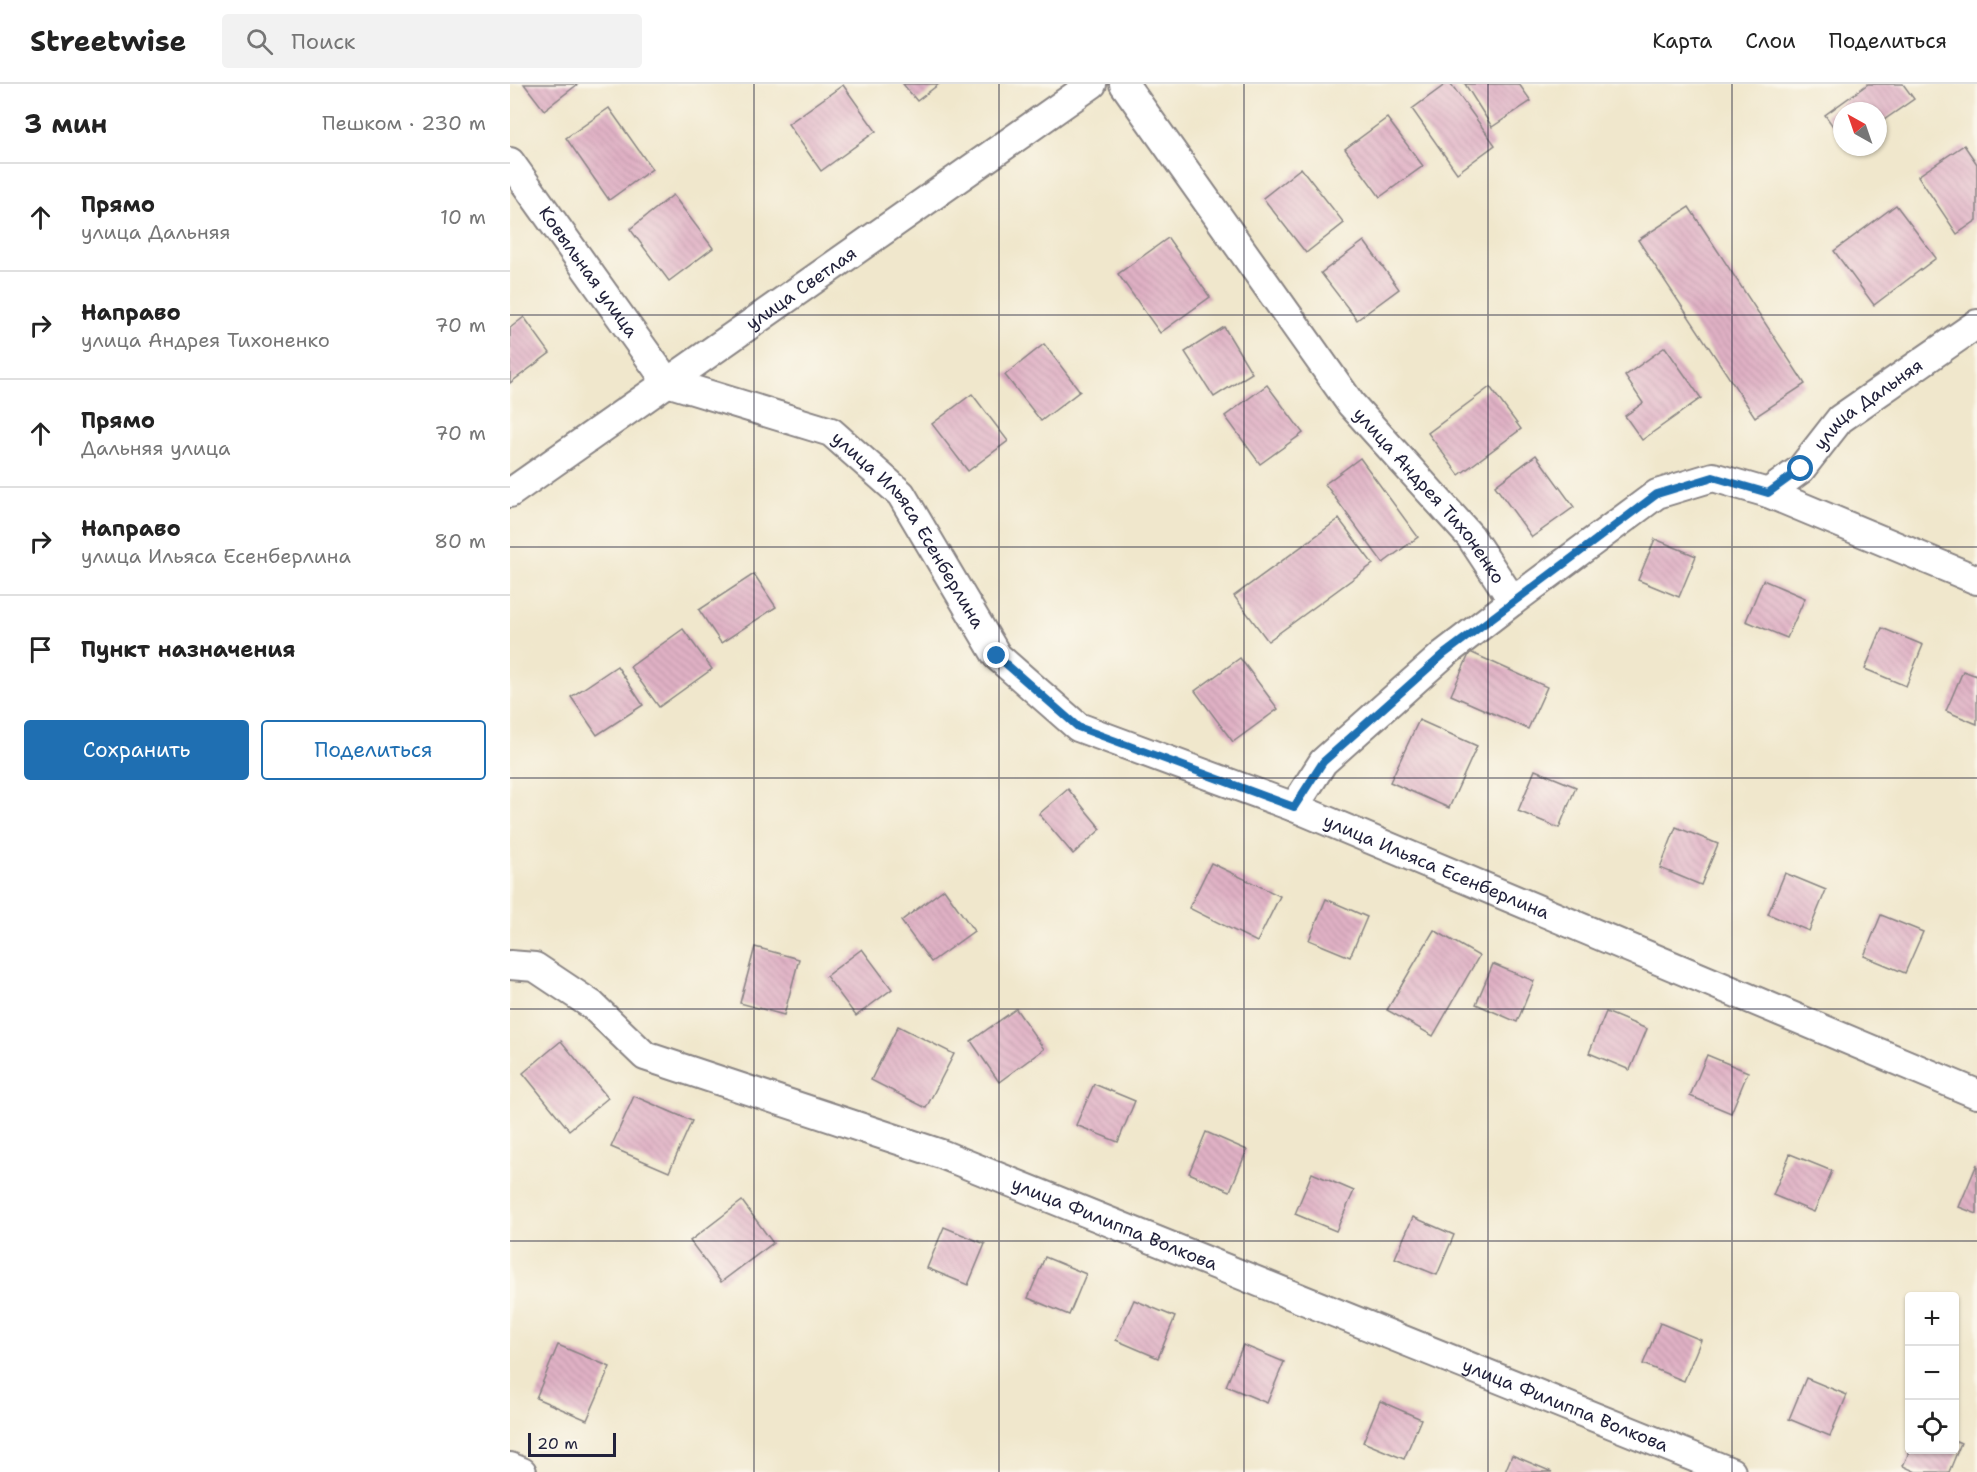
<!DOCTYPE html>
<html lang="ru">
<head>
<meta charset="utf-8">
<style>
  body { margin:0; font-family:"Shantell Sans",sans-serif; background:#f2f2f2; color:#222 }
  .controls { position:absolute; right:18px; bottom:18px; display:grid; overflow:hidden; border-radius:6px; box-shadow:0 2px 4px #0004 }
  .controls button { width:54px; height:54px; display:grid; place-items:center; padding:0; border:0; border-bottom:2px solid #e0e0e0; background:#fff; color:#222; font:30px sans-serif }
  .compass { position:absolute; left:1323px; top:18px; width:54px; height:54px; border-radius:50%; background:#fff; box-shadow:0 2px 4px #0004; rotate:320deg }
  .scale { position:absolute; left:18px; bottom:15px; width:88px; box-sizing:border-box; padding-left:6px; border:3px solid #22223b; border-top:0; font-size:16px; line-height:21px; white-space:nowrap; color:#22223b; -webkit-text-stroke:4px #fbf7ec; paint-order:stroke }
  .stop { position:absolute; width:18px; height:18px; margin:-14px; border:4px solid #1f6fb2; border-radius:50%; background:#fff }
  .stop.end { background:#1f6fb2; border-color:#fff; box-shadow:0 2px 6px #0008 }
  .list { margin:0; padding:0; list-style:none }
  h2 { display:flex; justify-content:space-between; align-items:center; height:78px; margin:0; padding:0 24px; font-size:26px }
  h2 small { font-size:20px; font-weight:400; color:#767676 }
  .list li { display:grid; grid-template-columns:39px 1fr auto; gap:18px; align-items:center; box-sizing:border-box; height:108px; padding:0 24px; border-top:2px solid #e0e0e0 }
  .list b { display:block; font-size:22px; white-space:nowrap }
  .list p { margin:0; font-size:20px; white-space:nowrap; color:#767676 }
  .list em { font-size:20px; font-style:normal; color:#767676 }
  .actions { display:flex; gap:12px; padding:18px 24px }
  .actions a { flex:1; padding:14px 0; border:2px solid #1f6fb2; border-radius:6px; text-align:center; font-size:21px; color:#1f6fb2 }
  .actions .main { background:#1f6fb2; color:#fff }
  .icon { flex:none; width:33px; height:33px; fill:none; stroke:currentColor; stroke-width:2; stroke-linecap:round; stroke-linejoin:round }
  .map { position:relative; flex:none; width:1467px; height:1388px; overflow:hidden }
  header { display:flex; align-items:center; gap:36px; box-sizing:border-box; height:84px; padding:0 30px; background:#fff; border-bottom:2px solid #e0e0e0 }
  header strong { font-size:28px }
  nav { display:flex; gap:33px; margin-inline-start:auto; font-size:21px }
  .search { width:420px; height:54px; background:#f2f2f2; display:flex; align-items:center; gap:15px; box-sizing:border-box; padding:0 21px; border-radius:6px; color:#767676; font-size:22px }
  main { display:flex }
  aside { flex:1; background:#fff }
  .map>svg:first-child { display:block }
  .building { fill:url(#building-back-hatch) }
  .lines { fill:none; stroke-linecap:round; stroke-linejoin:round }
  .minor-casing { stroke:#898484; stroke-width:32 }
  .minor { stroke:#fff; stroke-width:28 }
  .route { stroke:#1f6fb2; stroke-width:8 }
  .grid { fill:none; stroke:#22223b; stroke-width:1.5; stroke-opacity:0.55 }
  .labels { text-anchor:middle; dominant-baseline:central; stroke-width:4.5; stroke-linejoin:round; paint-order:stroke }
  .street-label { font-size:18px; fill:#22223b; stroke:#fbf7ec }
</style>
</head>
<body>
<header>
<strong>Streetwise</strong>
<div class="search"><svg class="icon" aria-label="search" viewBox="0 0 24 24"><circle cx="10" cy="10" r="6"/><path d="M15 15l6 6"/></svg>Поиск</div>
<nav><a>Карта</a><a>Слои</a><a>Поделиться</a></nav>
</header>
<main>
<aside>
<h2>3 мин<small>Пешком · 230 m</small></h2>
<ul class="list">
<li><svg class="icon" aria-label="ahead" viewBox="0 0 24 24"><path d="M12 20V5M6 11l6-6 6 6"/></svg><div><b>Прямо</b><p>улица Дальняя</p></div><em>10 m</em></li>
<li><svg class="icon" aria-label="right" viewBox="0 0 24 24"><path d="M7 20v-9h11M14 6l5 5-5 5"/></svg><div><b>Направо</b><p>улица Андрея Тихоненко</p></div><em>70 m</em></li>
<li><svg class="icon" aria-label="ahead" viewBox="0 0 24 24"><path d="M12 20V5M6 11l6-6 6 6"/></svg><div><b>Прямо</b><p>Дальняя улица</p></div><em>70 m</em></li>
<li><svg class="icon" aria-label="right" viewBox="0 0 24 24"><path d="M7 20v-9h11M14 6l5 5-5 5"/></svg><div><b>Направо</b><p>улица Ильяса Есенберлина</p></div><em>80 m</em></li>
<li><svg class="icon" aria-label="arrive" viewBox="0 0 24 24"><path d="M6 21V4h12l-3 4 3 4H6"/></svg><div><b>Пункт назначения</b></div></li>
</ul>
<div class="actions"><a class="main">Сохранить</a><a>Поделиться</a></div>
</aside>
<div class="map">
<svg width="1467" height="1388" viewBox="0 0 1467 1388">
  <defs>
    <pattern id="building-back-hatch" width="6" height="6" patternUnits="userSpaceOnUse" patternTransform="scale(1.5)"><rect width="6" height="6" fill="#e0b1c5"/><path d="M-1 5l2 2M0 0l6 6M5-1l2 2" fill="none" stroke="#c098aa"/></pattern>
  </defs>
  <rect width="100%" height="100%" fill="#fbf7ec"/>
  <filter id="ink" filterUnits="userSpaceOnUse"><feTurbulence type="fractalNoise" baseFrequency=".0167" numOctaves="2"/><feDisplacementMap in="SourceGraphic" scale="12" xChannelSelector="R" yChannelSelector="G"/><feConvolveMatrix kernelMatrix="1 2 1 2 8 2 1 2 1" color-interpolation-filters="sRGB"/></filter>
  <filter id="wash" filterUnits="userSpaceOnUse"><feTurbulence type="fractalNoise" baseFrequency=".008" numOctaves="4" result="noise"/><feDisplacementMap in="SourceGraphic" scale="24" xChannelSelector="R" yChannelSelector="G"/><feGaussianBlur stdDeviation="1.35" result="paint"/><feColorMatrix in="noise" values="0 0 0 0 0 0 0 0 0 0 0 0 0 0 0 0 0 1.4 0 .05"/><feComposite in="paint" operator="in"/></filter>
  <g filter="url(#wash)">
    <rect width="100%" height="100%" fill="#f0e7cc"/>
    <g id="blocks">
      <g class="building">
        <path d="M14 0H68L34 26Z"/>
        <path d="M393 0H429L407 17Z"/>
        <path d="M936 0H941L985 61 947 89 902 25Z"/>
        <path d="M955 0H1009L1021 17 982 43Z"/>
        <path d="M1358 0H1393L1404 15 1368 40V27H1332V55L1315 31Z"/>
        <path d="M333 1 366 47 311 87 278 40Z"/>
        <path d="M99 24 142 85 99 116 56 54Z"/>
        <path d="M877 34 913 82 870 113 835 65Z"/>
        <path d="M1454 61 1467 80V136L1447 150 1408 92Z"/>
        <path d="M791 84 834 139 796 169 753 114Z"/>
        <path d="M163 111 203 164 159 197 120 145Z"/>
        <path d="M1386 121 1426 174 1364 221 1324 167Z"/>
        <path d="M1179 123 1295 300 1245 333 1128 156Z"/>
        <path d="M658 154 700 213 650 249 608 190Z"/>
        <path d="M854 157 889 205 847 236 811 189Z"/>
        <path d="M14 233 40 269 0 299V244Z"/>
        <path d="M714 243 742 289 704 313 675 268Z"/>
        <path d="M534 260 570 307 531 337 495 291Z"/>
        <path d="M1155 263 1191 314 1132 356 1115 332 1133 319 1115 292Z"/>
        <path d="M757 301 793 349 750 380 715 332Z"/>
        <path d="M980 303 1011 345 949 391 918 349Z"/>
        <path d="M462 310 498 357 458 387 422 340Z"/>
        <path d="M1026 371 1064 423 1022 453 985 402Z"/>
        <path d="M850 374 908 453 873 479 815 400Z"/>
        <path d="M829 435 863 480 758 557 724 512Z"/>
        <path d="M1145 455 1186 472 1169 513 1128 496Z"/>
        <path d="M244 490 266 523 211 559 189 526Z"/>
        <path d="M1253 496 1295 514 1277 554 1236 537Z"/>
        <path d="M1372 544 1413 561 1396 602 1355 585Z"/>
        <path d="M173 545 202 585 149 623 120 583Z"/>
        <path d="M960 568 1037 603 1018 645 941 611Z"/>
        <path d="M730 574 768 625 723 658 685 607Z"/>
        <path d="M107 582 133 621 87 651 61 613Z"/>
        <path d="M1453 587 1467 592V640L1436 627Z"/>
        <path d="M909 636 967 662 939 724 880 698Z"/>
        <path d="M1025 686 1066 703 1049 744 1008 727Z"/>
        <path d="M558 705 591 745 563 770 529 730Z"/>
        <path d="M1166 743 1208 760 1191 801 1150 784Z"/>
        <path d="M701 779 770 812 747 858 679 824Z"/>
        <path d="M1275 789 1316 806 1299 847 1258 830Z"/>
        <path d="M434 805 464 847 421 878 391 837Z"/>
        <path d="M816 815 857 833 840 873 799 856Z"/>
        <path d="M1371 831 1413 848 1395 889 1354 872Z"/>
        <path d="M924 846 969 872 923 952 877 926Z"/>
        <path d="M245 863 289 875 274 931 230 919Z"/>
        <path d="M352 865 382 905 346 932 316 892Z"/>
        <path d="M983 880 1024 897 1007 938 966 920Z"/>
        <path d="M506 925 534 965 489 998 461 957Z"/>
        <path d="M1096 928 1137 945 1120 986 1079 969Z"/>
        <path d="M388 942 444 970 416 1024 361 996Z"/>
        <path d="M51 957 98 1014 59 1046 13 989Z"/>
        <path d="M1197 971 1238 988 1221 1029 1180 1012Z"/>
        <path d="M584 1000 625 1017 608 1058 566 1041Z"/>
        <path d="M124 1012 182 1037 159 1088 101 1063Z"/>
        <path d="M696 1048 737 1066 720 1107 679 1089Z"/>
        <path d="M1280 1070 1322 1087 1304 1128 1263 1111Z"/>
        <path d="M1467 1080V1130L1449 1123Z"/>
        <path d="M802 1089 844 1107 826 1147 785 1130Z"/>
        <path d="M232 1117 263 1159 211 1198 180 1157Z"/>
        <path d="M903 1133 944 1151 927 1191 885 1174Z"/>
        <path d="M434 1143 475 1160 458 1201 417 1184Z"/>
        <path d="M535 1173 576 1190 559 1231 518 1214Z"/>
        <path d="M624 1216 665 1233 648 1274 606 1256Z"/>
        <path d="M1150 1239 1191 1256 1174 1297 1133 1280Z"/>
        <path d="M48 1261 100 1283 77 1336 26 1314Z"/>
        <path d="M733 1261 774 1278 757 1319 716 1302Z"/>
        <path d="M1296 1294 1337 1311 1320 1352 1279 1335Z"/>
        <path d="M870 1317 911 1335 894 1375 853 1358Z"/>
        <path d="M1444 1356 1451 1359 1439 1388H1406L1393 1382 1400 1366H1444Z"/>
        <path d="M1002 1371 1042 1388H995Z"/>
      </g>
    </g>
  </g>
  <g filter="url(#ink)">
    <use href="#blocks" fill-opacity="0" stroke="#898484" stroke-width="1.5"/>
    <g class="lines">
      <defs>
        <g id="minor">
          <path id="s1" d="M614 0 841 320 960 452 1003 517 1147 410 1203 393 1258 409 1467 496"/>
          <path id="s2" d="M0 78 157 298 321 348 391 410 487 572 568 643 784 723 1467 1010"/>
          <path id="s3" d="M0 409 582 0"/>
          <path id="s4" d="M1258 409 1291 385 1330 335 1467 240"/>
          <path d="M784 723 813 678 934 570 1003 517"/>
          <path id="s5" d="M0 881 25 883 82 921 135 972 431 1070 1221 1388"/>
          <path d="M0 1383 12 1388"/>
        </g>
      </defs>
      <use href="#minor" class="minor-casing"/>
      <use href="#minor" class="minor"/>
    </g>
  </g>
  <g class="lines" filter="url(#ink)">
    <path class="route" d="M487 572 568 643 784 723 813 678 934 570 1147 410 1203 393 1258 409 1291 385"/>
  </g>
  <path class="grid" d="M244 0V1388M489 0V1388M734 0V1388M978 0V1388M1222 0V1388M0 231H1467M0 463H1467M0 694H1467M0 925H1467M0 1157H1467"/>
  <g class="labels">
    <g class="street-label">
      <text stroke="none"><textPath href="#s2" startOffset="135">Ковыльная улица</textPath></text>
      <text stroke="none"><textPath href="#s3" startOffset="356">улица Светлая</textPath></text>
      <text stroke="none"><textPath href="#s4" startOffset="135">улица Дальняя</textPath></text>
      <text stroke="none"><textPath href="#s1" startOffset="513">улица Андрея Тихоненко</textPath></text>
      <text stroke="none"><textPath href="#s2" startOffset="568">улица Ильяса Есенберлина</textPath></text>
      <text stroke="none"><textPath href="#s2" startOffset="1216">улица Ильяса Есенберлина</textPath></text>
      <text stroke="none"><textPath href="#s5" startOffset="666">улица Филиппа Волкова</textPath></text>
      <text stroke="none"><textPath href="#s5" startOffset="1152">улица Филиппа Волкова</textPath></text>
    </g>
  </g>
</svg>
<div class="controls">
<button>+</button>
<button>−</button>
<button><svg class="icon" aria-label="locate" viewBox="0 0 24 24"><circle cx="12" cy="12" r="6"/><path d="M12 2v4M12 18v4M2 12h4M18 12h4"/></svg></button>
</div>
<svg class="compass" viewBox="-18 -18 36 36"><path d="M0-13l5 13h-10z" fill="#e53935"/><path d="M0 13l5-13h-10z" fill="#767676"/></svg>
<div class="scale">20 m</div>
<div class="stop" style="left:1291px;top:385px"></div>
<div class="stop end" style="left:487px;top:572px"></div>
</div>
</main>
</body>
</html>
